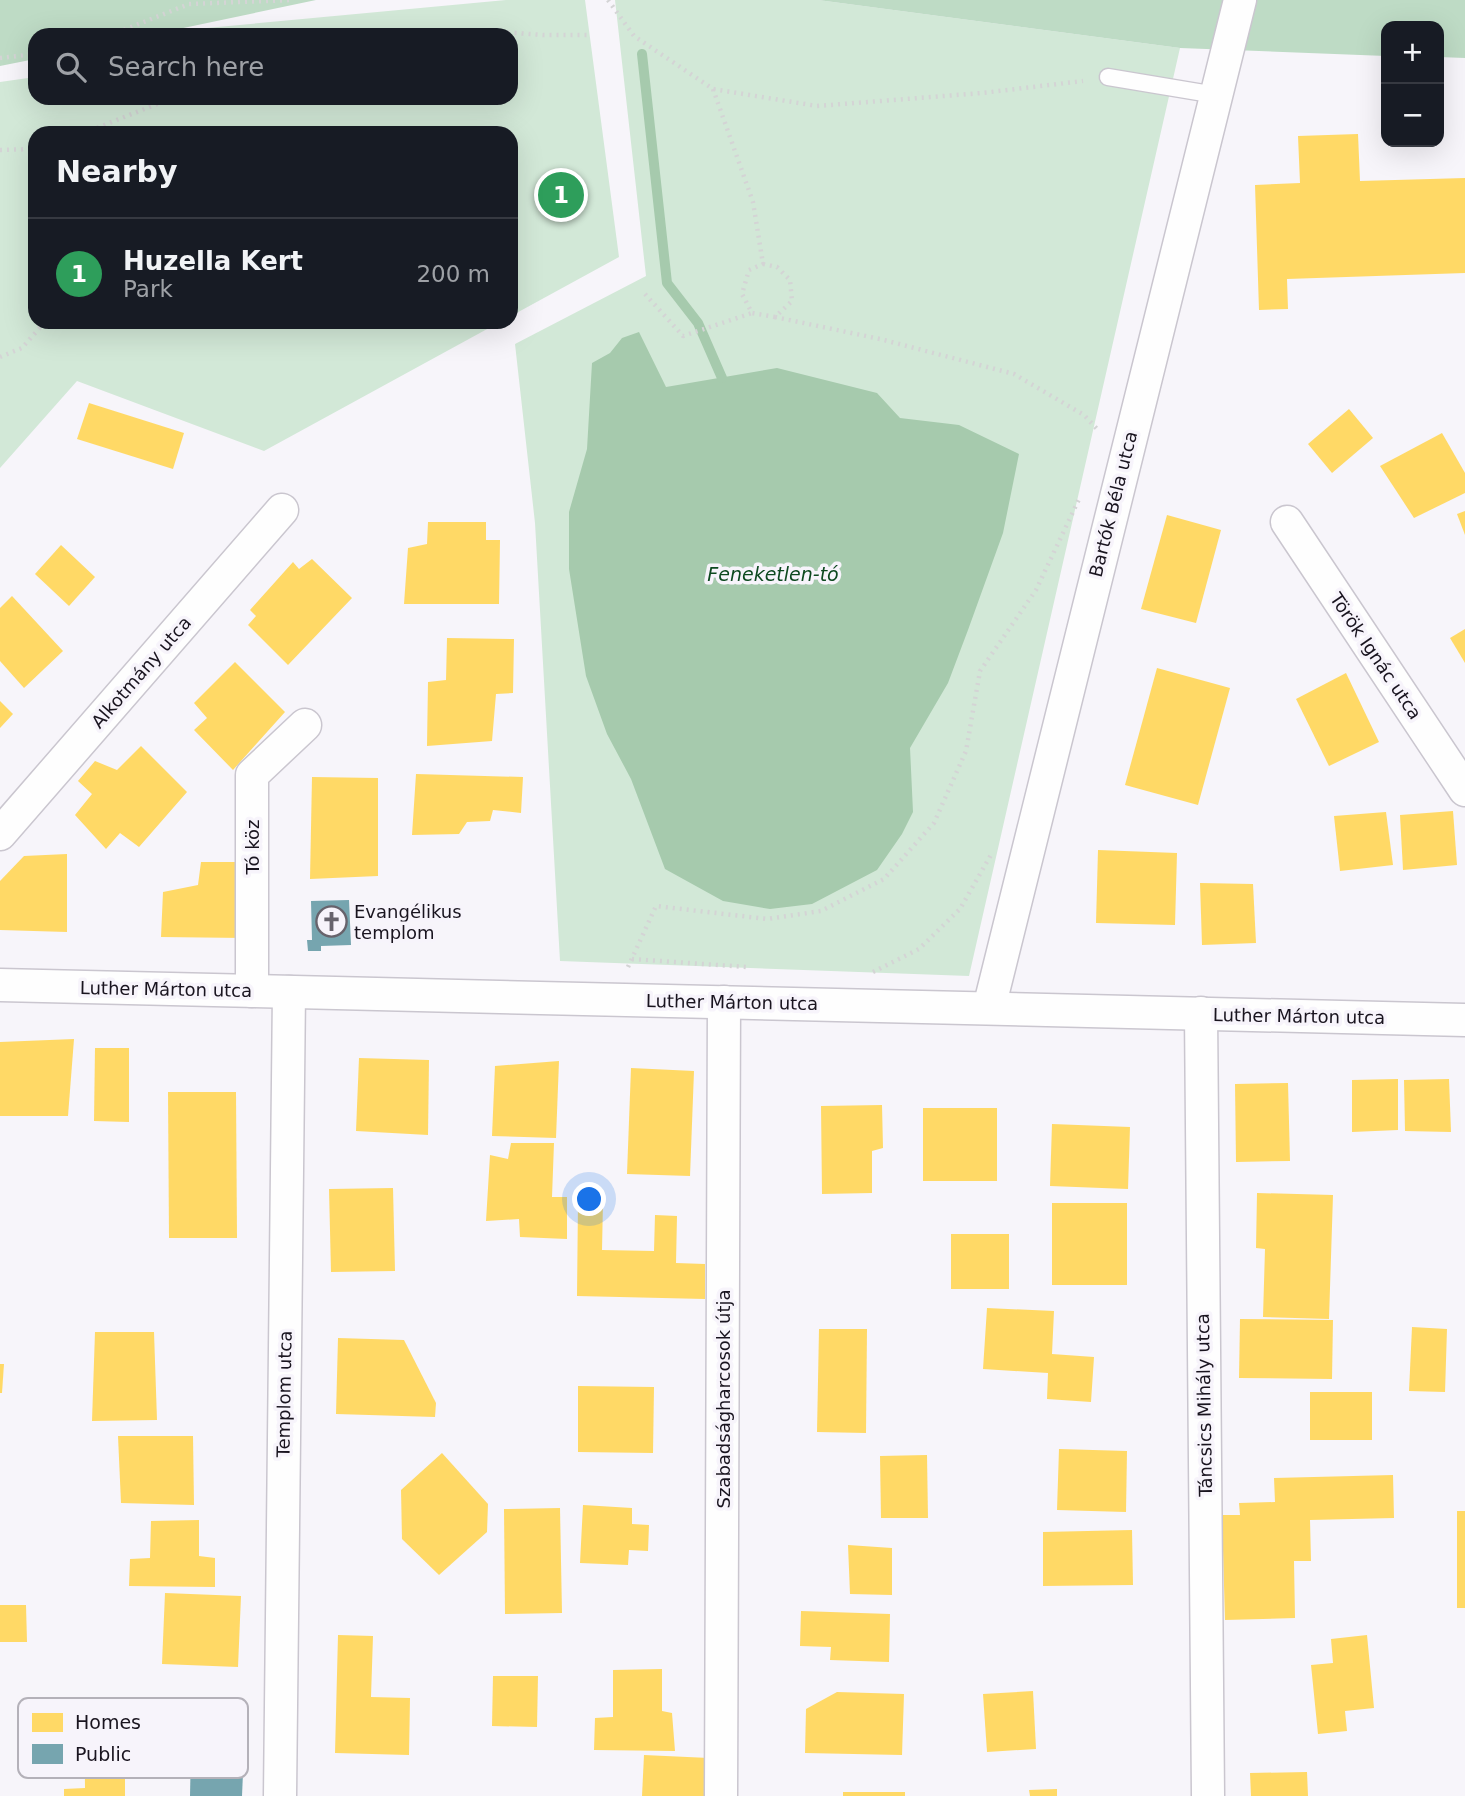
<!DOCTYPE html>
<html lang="en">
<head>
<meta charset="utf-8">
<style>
  body { margin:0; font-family:"DejaVu Sans",sans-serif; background:#242831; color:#f1f3f6 }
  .controls { position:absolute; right:21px; top:21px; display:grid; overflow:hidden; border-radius:14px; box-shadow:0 7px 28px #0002 }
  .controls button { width:63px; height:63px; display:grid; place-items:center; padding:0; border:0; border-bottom:2px solid #363941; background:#171b24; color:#f1f3f6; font:35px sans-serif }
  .you { position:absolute; left:590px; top:1200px; width:24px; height:24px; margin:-18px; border:5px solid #fff; border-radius:50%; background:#1a73e8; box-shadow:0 0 0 10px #1a73e833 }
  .badge { display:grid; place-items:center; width:46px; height:46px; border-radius:50%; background:#2563eb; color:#fff; font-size:23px; font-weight:700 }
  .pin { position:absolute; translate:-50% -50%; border:4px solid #fff; box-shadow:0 2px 7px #0006 }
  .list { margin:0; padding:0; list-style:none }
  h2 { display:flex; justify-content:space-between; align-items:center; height:91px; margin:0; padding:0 28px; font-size:30px }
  h2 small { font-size:23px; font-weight:400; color:#9ea1a6 }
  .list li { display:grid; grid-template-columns:46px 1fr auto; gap:21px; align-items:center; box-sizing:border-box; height:112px; padding:0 28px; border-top:2px solid #363941 }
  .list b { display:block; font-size:26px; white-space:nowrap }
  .list p { margin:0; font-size:23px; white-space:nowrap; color:#9ea1a6 }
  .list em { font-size:23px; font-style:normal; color:#9ea1a6 }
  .icon { flex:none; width:38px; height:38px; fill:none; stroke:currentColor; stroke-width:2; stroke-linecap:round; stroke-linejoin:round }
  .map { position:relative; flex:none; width:1465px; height:1796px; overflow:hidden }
  .search { position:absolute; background:#171b24; box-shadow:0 7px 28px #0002; left:28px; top:28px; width:490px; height:77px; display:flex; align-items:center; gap:18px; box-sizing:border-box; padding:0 24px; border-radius:21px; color:#9ea1a6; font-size:26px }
  .panel { position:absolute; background:#171b24; box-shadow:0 7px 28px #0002; left:28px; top:126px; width:490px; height:203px; border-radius:21px }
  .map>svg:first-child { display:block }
  .green { fill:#d2e8d7 }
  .forest { fill:#bedbc5 }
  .water { fill:#a6caad }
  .homes { fill:#ffd966 }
  .public { fill:#76a5af }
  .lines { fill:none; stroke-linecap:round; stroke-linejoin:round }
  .stream { stroke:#a6caad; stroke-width:10 }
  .service-casing { stroke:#cac6cf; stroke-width:19 }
  .minor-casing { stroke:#cac6cf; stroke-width:35 }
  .path { stroke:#d4d4d5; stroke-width:4.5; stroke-dasharray:2 5; stroke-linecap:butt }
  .service { stroke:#fefefe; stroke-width:16 }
  .minor { stroke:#fefefe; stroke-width:32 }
  .labels { text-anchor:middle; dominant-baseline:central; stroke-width:7; stroke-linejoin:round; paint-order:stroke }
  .street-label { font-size:18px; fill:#19141f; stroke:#f7f4fb }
  .poi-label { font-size:18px; fill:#19141f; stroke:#f7f4fb; text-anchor:start }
  .water-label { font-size:19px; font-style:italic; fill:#0d491f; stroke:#f7f4fb }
  .key { fill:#f7f4fb; stroke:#b4b1b9; stroke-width:2 }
  .key-label { font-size:19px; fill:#19141f }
</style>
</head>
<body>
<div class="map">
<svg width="1465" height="1796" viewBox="0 0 1465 1796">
  <rect width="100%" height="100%" fill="#f7f5fa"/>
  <g class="green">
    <path d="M506 0H585L619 257 511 316V133H35V322H500L264 451 77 381 0 468V82L35 77V98H511V35H181L196 29Z"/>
    <path d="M615 0H818L1180 48 969 976 560 961 535 523 515 344 646 276Z"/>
  </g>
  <g class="forest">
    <path d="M0 0H316L150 35H35V59L0 66Z"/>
    <path d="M818 0H1465V58L1439 57V26H1386V56L1180 48Z"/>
  </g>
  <path class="water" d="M639 332 666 387 777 368 877 393 900 418 959 425 1019 454 1003 533 968 630 948 683 910 748 913 812 902 834 877 870 812 904 770 909 723 901 665 869 631 779 607 734 586 676 569 569V512L587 449 592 363 610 353 622 338Z"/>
  <g class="homes">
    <path d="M1358 134 1360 181 1465 178V273L1287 279 1288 309 1259 310 1255 185 1300 183 1298 136Z"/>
    <path d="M89 403 184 433 173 469 77 439Z"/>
    <path d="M1349 409 1373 438 1332 473 1308 444Z"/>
    <path d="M1442 433 1465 473V493L1414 518 1380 466Z"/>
    <path d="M1465 511V535L1457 514Z"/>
    <path d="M1167 515 1221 530 1196 623 1141 609Z"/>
    <path d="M428 522H486V540H500L499 604H404L408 548 427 544Z"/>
    <path d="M61 545 95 577 69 606 35 574Z"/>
    <path d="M312 559 352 598 288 665 248 625 256 616 250 610 293 562 299 569Z"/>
    <path d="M12 596 63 651 24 688 0 661V608Z"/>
    <path d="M1465 629V663L1450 638Z"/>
    <path d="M447 638 514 639 513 693 496 694 492 741 427 746 428 682 446 680Z"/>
    <path d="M235 662 285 712 233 770 194 730 207 718 194 703Z"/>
    <path d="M1157 668 1230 688 1198 805 1125 785Z"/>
    <path d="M1346 673 1379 742 1329 766 1296 699Z"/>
    <path d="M0 701 13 714 0 728Z"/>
    <path d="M141 746 187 792 139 847 120 833 106 849 75 815 92 794 78 781 95 761 117 770Z"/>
    <path d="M416 774 523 777 521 813 493 810 490 821 467 822 459 834 412 835Z"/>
    <path d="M312 777 378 778V876L310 879Z"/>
    <path d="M1453 811 1457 865 1403 870 1400 815Z"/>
    <path d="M1386 812 1393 865 1340 871 1334 816Z"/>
    <path d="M1098 850 1177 853 1175 925 1096 923Z"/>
    <path d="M67 854V932L0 930V881L24 856Z"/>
    <path d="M201 862H236L235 900 246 903 244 938 161 937 163 892 198 885Z"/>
    <path d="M1200 883 1253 884 1256 943 1202 945Z"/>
    <path d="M74 1039 68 1116H0V1042Z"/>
    <path d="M95 1048H129V1122L94 1121Z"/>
    <path d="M359 1058 429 1060 428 1135 356 1131Z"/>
    <path d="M559 1061 556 1138 492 1136 495 1066Z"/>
    <path d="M631 1068 694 1071 690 1176 627 1174Z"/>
    <path d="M1398 1079V1130L1352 1132V1080Z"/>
    <path d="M1449 1079 1451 1132 1405 1131 1404 1080Z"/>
    <path d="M1288 1083 1290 1161 1236 1162 1235 1084Z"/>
    <path d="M168 1092H236L237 1238H169Z"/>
    <path d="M882 1105 883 1148 872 1151V1193L822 1194 821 1106Z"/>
    <rect x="923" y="1108" width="74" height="73"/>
    <path d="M1052 1124 1130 1127 1128 1189 1050 1186Z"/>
    <path d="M511 1143H554L552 1197H567V1239L520 1237 519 1219 486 1221 490 1155 508 1159Z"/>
    <path d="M393 1188 395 1271 331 1272 329 1189Z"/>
    <path d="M1257 1193 1333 1195 1329 1319 1263 1317 1265 1249 1256 1248Z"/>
    <path d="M578 1202H603L602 1250 654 1251 655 1215 677 1216 676 1263 705 1264V1299L577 1296Z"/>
    <rect x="1052" y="1203" width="75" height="82"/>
    <rect x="951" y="1234" width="58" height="55"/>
    <path d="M987 1308 1054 1311 1052 1354 1094 1357 1091 1402 1047 1399 1048 1373 983 1369Z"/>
    <path d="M1240 1319 1333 1320 1332 1379 1239 1378Z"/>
    <path d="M1412 1327 1447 1329 1445 1392 1409 1391Z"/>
    <path d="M819 1329H867L866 1433 817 1432Z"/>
    <path d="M95 1332H154L157 1420 92 1421Z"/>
    <path d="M338 1338 404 1340 436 1403 435 1417 336 1414Z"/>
    <path d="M0 1364H4L2 1393H0Z"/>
    <path d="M578 1386 654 1387 653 1453 578 1452Z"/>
    <rect x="1310" y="1392" width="62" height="48"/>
    <path d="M118 1436H193L194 1505 121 1503Z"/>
    <path d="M1059 1449 1127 1451 1126 1512 1057 1510Z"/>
    <path d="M442 1453 488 1504 487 1532 439 1575 402 1539 401 1490Z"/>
    <path d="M927 1455 928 1518H881L880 1456Z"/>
    <path d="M1393 1475 1394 1518 1310 1520 1311 1561H1294L1295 1618 1225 1620 1222 1515H1240L1239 1503 1275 1502 1274 1478Z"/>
    <path d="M583 1505 632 1508V1524L649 1525 648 1551 629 1550 628 1565 580 1563Z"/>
    <path d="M560 1508 562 1613 505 1614 504 1509Z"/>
    <rect x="1457" y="1511" width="8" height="97"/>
    <path d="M199 1520V1556L215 1558V1587L129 1586 130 1559 150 1558 151 1521Z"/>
    <path d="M1132 1530 1133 1585 1043 1586V1532Z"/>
    <path d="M848 1545 892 1548V1595L850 1594Z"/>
    <path d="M165 1593 241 1596 238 1667 162 1664Z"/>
    <path d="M0 1605H26L27 1642H0Z"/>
    <path d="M801 1611 890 1614 889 1662 830 1660 831 1647 800 1646Z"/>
    <path d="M338 1635 373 1636 371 1697 410 1698 409 1755 335 1753Z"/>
    <path d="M1367 1635 1374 1708 1345 1711 1347 1731 1318 1734 1311 1665 1333 1663 1331 1639Z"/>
    <path d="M662 1669V1711L672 1713 675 1751 594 1750 595 1718 613 1717V1670Z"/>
    <path d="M493 1676H538L537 1727 492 1726Z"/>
    <path d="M1033 1691 1036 1749 987 1752 983 1694Z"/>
    <path d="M837 1692 904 1694 902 1755 805 1753 806 1709Z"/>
    <path d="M84 1700H112L113 1775H125V1796H64V1789L85 1788Z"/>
    <path d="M644 1755 709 1758 707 1796H642Z"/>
    <path d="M1307 1772 1308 1796H1251L1250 1773Z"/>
    <path d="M1057 1789V1796H1030L1029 1790Z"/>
    <rect x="843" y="1792" width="62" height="4"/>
  </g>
  <g class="public">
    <path d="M349 900 351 945 321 946V951H308L307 940H312L311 901Z"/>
    <path d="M191 1748 244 1750 242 1796H190Z"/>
  </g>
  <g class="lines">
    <path class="stream" d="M642 54 667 283 698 323 722 378"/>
    <defs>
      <path id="service" d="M1108 77 1216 95"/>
      <g id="minor">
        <path d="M1287 522 1465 790"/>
        <path d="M0 834 282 510"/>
        <path d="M0 985 1465 1020"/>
        <path d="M252 991V775L305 725"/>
        <path d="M989 1008 1240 0"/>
        <path d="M1201 1013 1208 1796"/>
        <path d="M280 1796 289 992"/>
        <path d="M721 1796 724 1002"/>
      </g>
    </defs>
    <use href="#service" class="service-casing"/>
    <use href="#minor" class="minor-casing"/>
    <g class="path">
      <path d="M608 0 634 36 713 89 817 106 982 93 1083 81"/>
      <path d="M111 35 189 4 292 0"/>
      <path d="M466 35 488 31 544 35H590"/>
      <path d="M0 58 35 54"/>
      <path d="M713 89 753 202 763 264"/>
      <path d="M84 133 172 98"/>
      <path d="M0 150 35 149"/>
      <path d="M763 264 777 267 790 280 792 301 775 317 752 313 742 294 749 270Z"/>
      <path d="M645 294 683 336 752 313"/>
      <path d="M775 317 880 339 1014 374 1084 415 1099 431"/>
      <path d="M0 357 22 348 45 322"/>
      <path d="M632 959 746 967"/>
      <path d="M628 967 656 906 767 919 821 911 884 879 934 823 966 751 980 671 1036 590 1080 497"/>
      <path d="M873 972 919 949 960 909 992 853"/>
    </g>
    <use href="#service" class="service"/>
    <use href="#minor" class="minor"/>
  </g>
  <defs>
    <symbol id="church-ring" viewBox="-11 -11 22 22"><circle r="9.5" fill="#f7f4fb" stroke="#67636c" stroke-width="1.5"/><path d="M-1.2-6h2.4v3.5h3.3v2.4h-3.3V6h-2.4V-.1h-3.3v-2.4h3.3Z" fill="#67636c"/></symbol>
  </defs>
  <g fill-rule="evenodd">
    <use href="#church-ring" x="314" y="904" width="35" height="35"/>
  </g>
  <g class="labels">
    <g class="street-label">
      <text transform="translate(1113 504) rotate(-76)">Bartók Béla utca</text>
      <text transform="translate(1376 656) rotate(56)">Török Ignác utca</text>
      <text transform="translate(141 672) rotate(-49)">Alkotmány utca</text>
      <text transform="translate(252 847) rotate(-90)">Tó köz</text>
      <text transform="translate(166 989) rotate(1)">Luther Márton utca</text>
      <text transform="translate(732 1002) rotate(1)">Luther Márton utca</text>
      <text transform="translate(1299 1016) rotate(1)">Luther Márton utca</text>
      <text transform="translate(284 1394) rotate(-89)">Templom utca</text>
      <text transform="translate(723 1399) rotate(-90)">Szabadságharcosok útja</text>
      <text transform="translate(1204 1405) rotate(-91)">Táncsics Mihály utca</text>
    </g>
    <g class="poi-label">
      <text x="354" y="911">Evangélikus<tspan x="354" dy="21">templom</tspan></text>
    </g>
    <g class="water-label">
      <text x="773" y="574">Feneketlen-tó</text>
    </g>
  </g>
  <rect x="18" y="1698" width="230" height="80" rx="10" class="key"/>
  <rect x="32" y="1713" width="31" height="19" fill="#ffd966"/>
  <rect x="32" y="1744" width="31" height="20" fill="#76a5af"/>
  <g class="key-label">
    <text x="75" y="1729">Homes</text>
    <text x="75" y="1761">Public</text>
  </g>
</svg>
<div class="controls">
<button>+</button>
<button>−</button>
</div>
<div class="you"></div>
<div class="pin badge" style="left:561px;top:195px;background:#2e9e5b">1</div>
<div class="search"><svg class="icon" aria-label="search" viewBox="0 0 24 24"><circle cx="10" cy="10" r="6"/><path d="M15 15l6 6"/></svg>Search here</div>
<section class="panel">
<h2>Nearby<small></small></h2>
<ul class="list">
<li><span class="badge" style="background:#2e9e5b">1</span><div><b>Huzella Kert</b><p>Park</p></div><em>200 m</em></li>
</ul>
</section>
</div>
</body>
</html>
